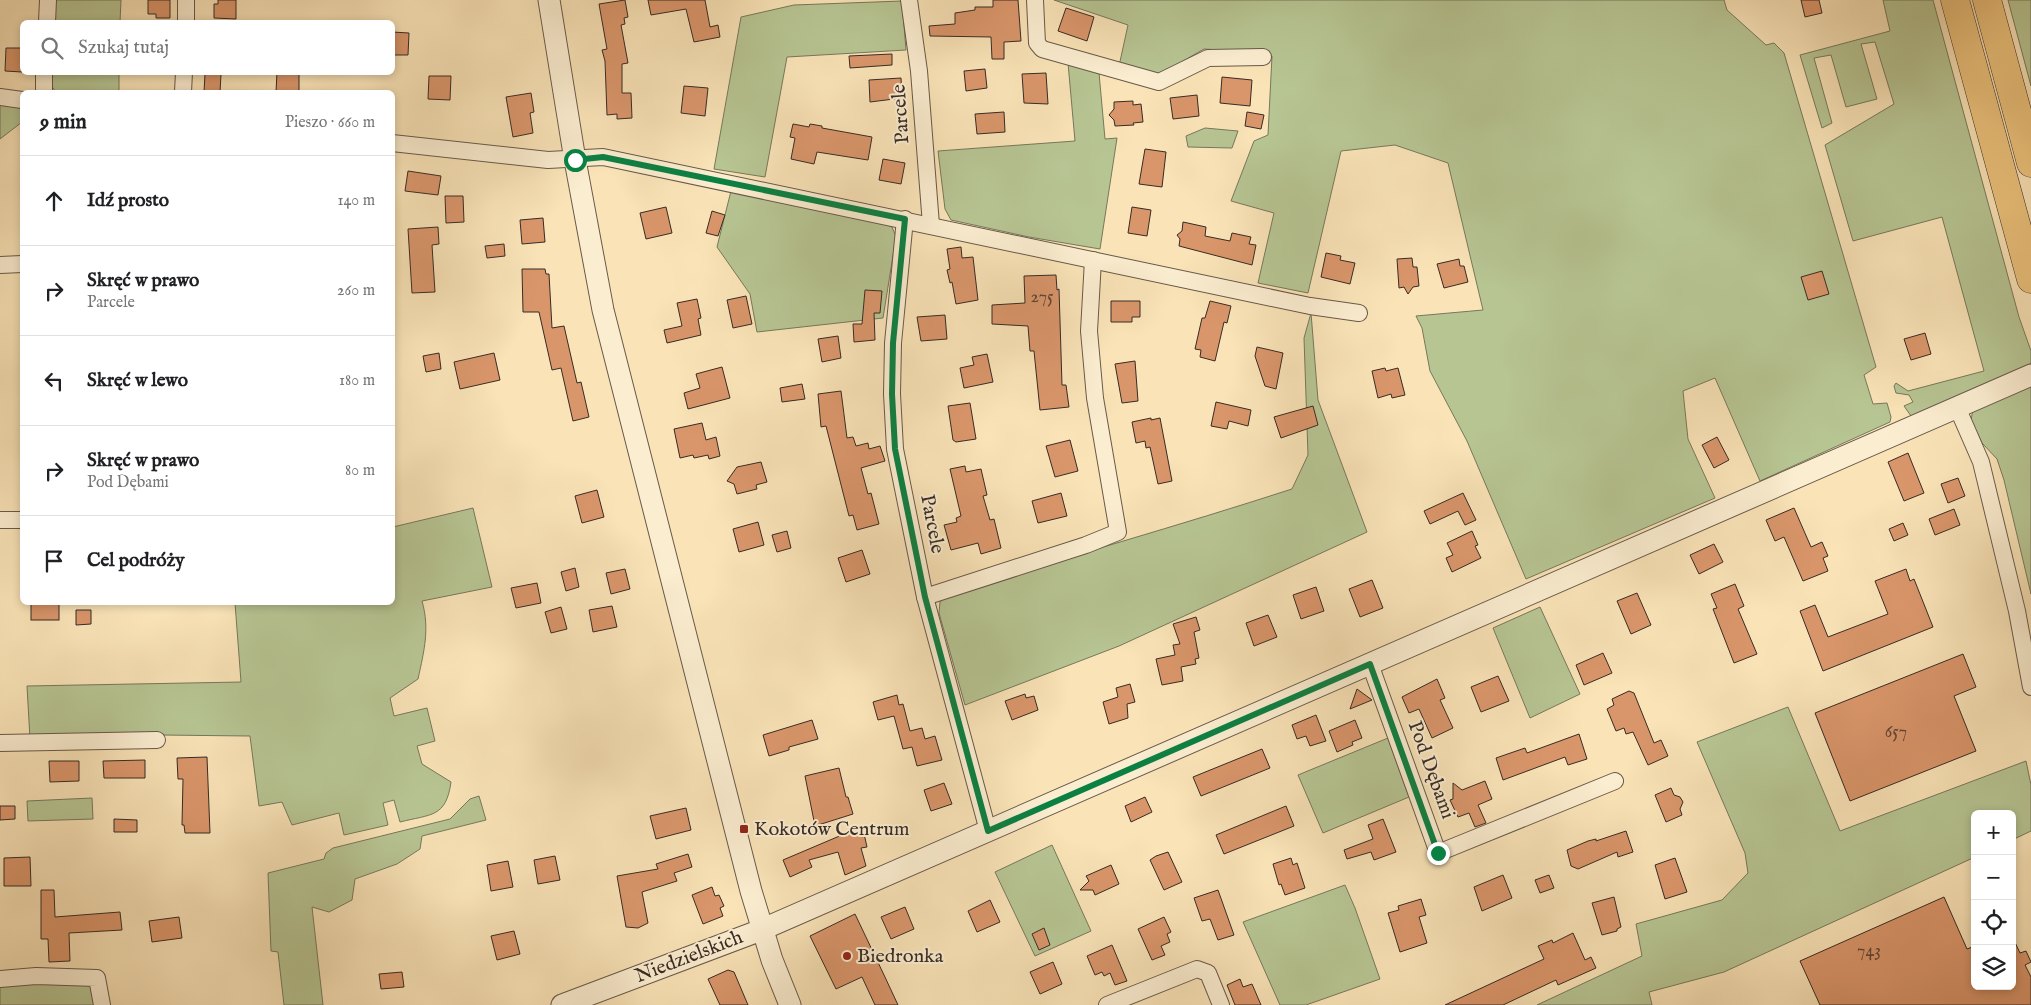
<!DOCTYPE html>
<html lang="pl">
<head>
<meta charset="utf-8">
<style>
  body { margin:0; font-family:"IM FELL English",serif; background:#f6f6f6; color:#202124 }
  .controls { position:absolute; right:15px; bottom:15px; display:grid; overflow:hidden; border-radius:8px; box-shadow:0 2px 8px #0003 }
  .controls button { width:45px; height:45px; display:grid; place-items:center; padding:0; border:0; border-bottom:1px solid #e0e0e0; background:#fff; color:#202124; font:25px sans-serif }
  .stop { position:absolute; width:15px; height:15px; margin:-11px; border:4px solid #0b8043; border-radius:50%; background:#fff }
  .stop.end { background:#0b8043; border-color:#fff; box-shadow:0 1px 5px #0008 }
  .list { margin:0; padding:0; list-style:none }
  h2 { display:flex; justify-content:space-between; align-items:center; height:65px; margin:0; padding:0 20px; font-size:21px }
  h2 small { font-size:16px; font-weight:400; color:#757577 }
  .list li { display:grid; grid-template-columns:32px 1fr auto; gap:15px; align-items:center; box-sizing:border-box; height:90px; padding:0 20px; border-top:1px solid #e0e0e0 }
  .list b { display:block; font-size:19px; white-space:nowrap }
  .list p { margin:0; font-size:16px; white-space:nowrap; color:#757577 }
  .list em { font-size:16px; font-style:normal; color:#757577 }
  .icon { flex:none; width:28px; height:28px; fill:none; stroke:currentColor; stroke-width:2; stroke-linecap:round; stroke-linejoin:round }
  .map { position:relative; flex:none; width:2031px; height:1005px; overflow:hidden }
  .search { position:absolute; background:#fff; box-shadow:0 2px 8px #0003; left:20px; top:20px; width:375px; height:55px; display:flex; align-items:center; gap:12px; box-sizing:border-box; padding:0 18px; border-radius:8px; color:#757577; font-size:19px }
  .panel { position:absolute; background:#fff; box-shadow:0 2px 8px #0003; left:20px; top:90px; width:375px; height:515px; border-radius:8px }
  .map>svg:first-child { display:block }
  .green { fill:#b7c593; stroke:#77785c }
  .building { fill:#da966b; stroke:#372b26 }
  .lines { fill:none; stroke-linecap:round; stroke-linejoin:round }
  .minor-casing { stroke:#68594a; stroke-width:18 }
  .tertiary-casing { stroke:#68594a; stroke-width:23 }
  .motorway-casing { stroke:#372b26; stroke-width:29 }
  .minor { stroke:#fbedd0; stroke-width:16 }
  .tertiary { stroke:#fbedd0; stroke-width:21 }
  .motorway { stroke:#ecc27c; stroke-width:28 }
  .route { stroke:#0b8043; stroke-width:6 }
  .poi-dot { fill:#8f2418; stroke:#fbedd0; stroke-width:2 }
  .labels { text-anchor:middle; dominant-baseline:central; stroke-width:4; stroke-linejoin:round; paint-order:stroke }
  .number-label { font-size:18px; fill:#604637 }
  .street-label { font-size:20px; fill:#372b26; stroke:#fbedd0 }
  .poi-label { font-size:20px; fill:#372b26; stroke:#fbedd0; text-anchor:start }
</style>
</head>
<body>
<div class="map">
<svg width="2031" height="1005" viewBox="0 0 2031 1005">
  <rect width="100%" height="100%" fill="#f9e3b7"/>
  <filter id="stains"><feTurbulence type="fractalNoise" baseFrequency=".004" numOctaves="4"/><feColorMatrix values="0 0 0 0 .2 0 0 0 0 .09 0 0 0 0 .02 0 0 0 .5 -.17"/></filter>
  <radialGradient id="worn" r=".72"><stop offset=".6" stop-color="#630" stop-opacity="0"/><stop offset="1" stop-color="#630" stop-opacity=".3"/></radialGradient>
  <g class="green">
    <path d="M54 0H121L120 22H53Z"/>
    <path d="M1054 0H1724L1727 10 1766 45 1774 43 1784 53 1876 367 1864 375 1873 404 1887 403 1891 417 1890 422 1760 481 1715 378 1683 391 1688 439 1715 498 1526 579 1467 441 1430 371 1422 328 1416 316 1483 310 1448 163 1395 145 1341 151 1308 293 1258 283 1274 213 1231 201 1254 141 1268 135 1272 56 1253 52 1204 49 1157 76 1119 66 1128 25Z"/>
    <path d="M1883 0H1933L2019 317 2031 351V363L2007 376 1911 416 1904 406 1913 402 1909 395 1896 393 1894 386 1896 383 1908 391 1984 371 1942 217 1853 241 1825 145 1894 104 1875 42 1861 44 1877 99 1846 107 1831 55 1814 58 1832 123 1822 128 1800 55 1890 31Z"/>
    <path d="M2008 0H2031V86Z"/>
    <path d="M902 1 906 50 787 57 765 177 714 169 741 17 794 5Z"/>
    <path d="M1068 63 1099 73 1105 139 1117 138 1100 249 1029 237 951 220 945 209 938 151 1075 141Z"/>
    <path d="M50 73H119V92H56L50 84Z"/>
    <path d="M0 100 22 103V122L0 139Z"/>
    <path d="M1205 128 1238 131 1232 148 1188 147 1186 136Z"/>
    <path d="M731 191 880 221 892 227 896 237 883 318 757 332 750 294 717 247Z"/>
    <path d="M1311 313 1318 400 1367 532 1119 646 965 705 939 613 940 602 949 594C1063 558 1178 526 1292 489L1308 455 1304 338Z"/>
    <path d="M2031 387V594L2004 480 1997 459 1982 443 1971 420 1973 409 2020 389Z"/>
    <path d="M473 508 492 587 422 601C430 629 424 651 418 679L390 698 394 716 427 708 435 741 417 746 422 764 451 782C446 818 431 814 400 822L394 800 383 803 388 825 344 835 339 813 292 825 282 802 259 806 250 736 160 735 30 739 27 686 241 682 235 603 392 602 393 527Z"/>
    <path d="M1540 607 1580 694 1530 718 1493 628Z"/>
    <path d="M1788 707 1840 831 2026 761 2031 785V831L2012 840V814H1975V857L1724 972 1649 992 1652 1005H1537L1642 956 1636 924 1722 900 1748 873 1745 853 1697 742Z"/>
    <path d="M1388 738 1409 797 1323 833 1298 775Z"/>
    <path d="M479 796 486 820 422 836 420 849 397 864 355 879 352 900 329 912 312 907 323 1005H284L278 952 271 951 268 873 324 859 326 853 333 848 450 819 470 799Z"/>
    <path d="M92 798 93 819 28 821 27 801Z"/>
    <path d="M1052 845 1091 931 1035 956 995 872Z"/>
    <path d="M1345 885 1355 908 1380 979 1306 1005H1280L1243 922Z"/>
    <path d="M85 981 93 987 97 1005H0V984Z"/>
  </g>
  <g class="building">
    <path d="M148 0H170V18H156V14H148Z"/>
    <path d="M218 0H236V19L214 18V4H218Z"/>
    <path d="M625 0 628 17 624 18 625 24 621 25 628 63 622 64V93H631L632 118 617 119V114L607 115 605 61 602 50 607 49 599 4Z"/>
    <path d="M648 0H705L710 27 718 25 720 37 694 42 686 9 651 15Z"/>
    <path d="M993 0H1018L1021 41 1004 42V59H992L991 37 930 36 929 26 955 24V13L975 10V7H993Z"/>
    <path d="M1801 0H1819L1822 13 1805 17Z"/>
    <path d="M1066 8 1094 17 1087 41 1058 31Z"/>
    <path d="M392 32 409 33 408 55H392Z"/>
    <path d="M6 48H22V72L5 71Z"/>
    <path d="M892 54V65L850 68 849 56Z"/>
    <path d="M985 69 987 88 966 91 964 71Z"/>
    <path d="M277 72H299V91L276 92Z"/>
    <path d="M1046 73 1048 104 1024 103 1022 74Z"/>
    <path d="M205 74H221L220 92H204Z"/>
    <path d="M429 76H451L450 100 428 99Z"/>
    <path d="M1222 77 1252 80 1250 106 1220 103Z"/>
    <path d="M901 78 902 98 870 102 869 80Z"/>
    <path d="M684 86 708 88 705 116 681 113Z"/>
    <path d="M531 93 534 112 530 113 533 133 513 137 506 97Z"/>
    <path d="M1197 95 1199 116 1173 119 1170 98Z"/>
    <path d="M1133 101V105L1141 104 1143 122 1133 123 1134 125 1115 126 1114 120 1109 115 1114 109V102Z"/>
    <path d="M1004 112 1005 132 977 134 975 114Z"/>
    <path d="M1247 112 1264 115 1261 129 1245 126Z"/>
    <path d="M793 124 809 127 810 124 822 126V128L872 137 868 160 817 152 814 164 791 159 795 138 790 137Z"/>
    <path d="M1145 149 1166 152 1162 187 1139 184Z"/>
    <path d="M883 159 905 163 901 184 879 180Z"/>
    <path d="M408 171 441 176 438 195 405 191Z"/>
    <path d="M445 196H463L464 222 446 223Z"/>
    <path d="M666 207 672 233 646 239 640 213Z"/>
    <path d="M1132 207 1151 210 1147 236 1128 233Z"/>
    <path d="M712 211 725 215 718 236 706 233Z"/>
    <path d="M543 218 545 242 522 244 520 220Z"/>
    <path d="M1183 222 1206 227 1205 236 1230 241 1232 233 1251 237 1249 244 1256 245 1252 265 1179 246 1180 239 1177 235 1182 231Z"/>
    <path d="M438 227 439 244 432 245 435 292 412 293 408 229Z"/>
    <path d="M504 244 505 256 487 258 485 246Z"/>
    <path d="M961 247 962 258 973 257 978 300 956 304 952 282 950 283 947 270 950 269 947 249Z"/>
    <path d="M1326 253 1341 256 1340 260 1355 263 1350 284 1321 277Z"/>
    <path d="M1412 258 1413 267H1417L1419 286 1413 287 1408 294 1404 287 1399 288 1397 259Z"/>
    <path d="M1459 259 1460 266H1464L1468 282 1444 288 1437 264Z"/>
    <path d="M522 269H545L546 274H549L552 328 564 326 577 383 581 382 589 417 573 421 561 368 552 370 539 312H523Z"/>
    <path d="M1822 271 1829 294 1808 300 1801 277Z"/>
    <path d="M1056 275 1057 290 1059 289 1062 385H1066L1069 407 1040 410 1034 351H1030L1028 326 992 324V305L1025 303 1024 276Z"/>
    <path d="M865 290 882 291 880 313H874L875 340 854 342 853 324H862Z"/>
    <path d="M746 296 752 324 733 328 727 300Z"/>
    <path d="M697 299 701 318 698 319 701 335 667 343 664 330 682 326 677 303Z"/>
    <path d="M1111 301H1140V317H1132V322H1111Z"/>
    <path d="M1210 301 1231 306 1227 323 1224 322 1215 361 1200 357 1201 350 1195 349 1202 318H1205Z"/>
    <path d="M945 315 947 339 921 341 917 317Z"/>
    <path d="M1925 333 1931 354 1911 360 1904 339Z"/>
    <path d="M838 336 841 358 822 362 818 339Z"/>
    <path d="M1257 347 1283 353 1276 389 1265 386 1255 356Z"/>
    <path d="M439 353 441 369 426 372 423 356Z"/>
    <path d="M494 353 500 380 460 389 454 362Z"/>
    <path d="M987 354 993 382 964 388 960 368 974 365 972 357Z"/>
    <path d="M1135 361 1138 401 1122 403 1115 364Z"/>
    <path d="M722 367 730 398 688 409 684 393 700 388 696 374Z"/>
    <path d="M1385 368 1386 371 1398 368 1405 395 1392 398 1391 394 1378 398 1372 371Z"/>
    <path d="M802 384 805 399 782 402 780 388Z"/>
    <path d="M841 391 847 438 853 437 856 446 868 443 869 449 880 446 885 461 861 468 868 494 871 493 879 524 857 530 853 515 849 516 826 426 821 427 818 394Z"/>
    <path d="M1216 402 1251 410 1248 426 1229 421 1227 429 1211 426Z"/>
    <path d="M970 403 976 439 956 442 953 440 948 406Z"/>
    <path d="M1313 406 1318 425 1281 438 1274 417Z"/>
    <path d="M1151 418V420L1160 418 1172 481 1158 484 1150 447 1146 448 1145 441 1136 443 1132 422Z"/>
    <path d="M702 423 706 440 716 437 720 456 709 459 708 455 694 458 693 455 680 458 674 429Z"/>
    <path d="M1717 437 1729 460 1714 468 1702 445Z"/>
    <path d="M1070 440 1078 471 1055 477 1046 446Z"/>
    <path d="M1908 453 1924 493 1904 501 1888 462Z"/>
    <path d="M761 462 767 482 756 485 757 489 737 494 734 484 727 481 737 467Z"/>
    <path d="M965 466 966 472 981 469 987 495 983 496 990 520 994 519 1001 548 981 554 978 543 951 550 944 525 957 522 956 518 961 516 950 469Z"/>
    <path d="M1958 478 1965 496 1948 503 1941 484Z"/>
    <path d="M597 490 604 517 582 523 575 496Z"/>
    <path d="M1061 493 1067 516 1038 523 1032 501Z"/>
    <path d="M1463 493 1476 520 1465 525 1458 511 1430 524 1424 511Z"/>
    <path d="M1794 508 1811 547 1822 542 1828 556 1823 558 1828 571 1803 581 1784 537 1775 541 1766 520Z"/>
    <path d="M1954 509 1960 525 1935 535 1929 519Z"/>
    <path d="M758 522 764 545 739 552 733 529Z"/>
    <path d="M1903 523 1908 535 1894 541 1889 529Z"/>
    <path d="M787 531 791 548 777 552 772 535Z"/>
    <path d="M1472 531 1478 545 1475 546 1481 558 1452 572 1446 558 1453 555 1447 543Z"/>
    <path d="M1714 544 1723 562 1699 574 1690 555Z"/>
    <path d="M862 550 870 574 846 582 838 558Z"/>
    <path d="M575 568 579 587 566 591 561 572Z"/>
    <path d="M625 569 630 589 611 594 606 573Z"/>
    <path d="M1906 569 1910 581 1914 579 1933 627 1823 671 1800 611 1815 605 1828 637 1888 614 1875 581Z"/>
    <path d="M1372 580 1383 608 1360 617 1349 589Z"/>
    <path d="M537 583 541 603 516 608 511 588Z"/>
    <path d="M1735 584 1744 606 1738 609 1757 654 1734 663 1713 609 1717 608 1711 594Z"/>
    <path d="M1316 587 1324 611 1301 619 1293 595Z"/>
    <path d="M1637 593 1651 625 1631 634 1617 601Z"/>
    <rect x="31" y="602" width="28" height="18"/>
    <path d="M612 606 617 627 593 632 589 610Z"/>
    <path d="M561 607 567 629 551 633 545 612Z"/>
    <path d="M76 610H91V624L76 625Z"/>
    <path d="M1268 615 1277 637 1254 646 1246 623Z"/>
    <path d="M1196 617 1200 630 1194 632 1199 658 1195 659 1196 664 1181 667 1183 681 1162 685 1156 659 1175 655 1173 645 1180 644 1173 624Z"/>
    <path d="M1603 653 1612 673 1584 685 1576 665Z"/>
    <path d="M1963 654 1976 687 1954 696 1976 751 1850 801 1815 713Z"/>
    <path d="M1498 676 1509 701 1481 712 1471 687Z"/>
    <path d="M1437 679 1445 698 1440 700 1453 728 1432 738 1419 709 1409 713 1402 697Z"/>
    <path d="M1130 684 1135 702 1127 704 1128 718 1109 724 1103 702 1118 697 1116 688Z"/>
    <path d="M1357 689 1372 700 1350 709Z"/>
    <path d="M1629 691 1634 693 1654 743 1661 740 1668 756 1648 765 1633 732 1626 734 1624 728 1616 731 1607 709 1614 705 1612 699Z"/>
    <path d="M1025 694 1026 698 1034 696 1038 710 1012 720 1005 701Z"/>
    <path d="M897 695 899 705 903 704 910 731 922 728 925 739 935 736 942 760 917 766 912 747 903 749 894 716 878 720 873 702Z"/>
    <path d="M1316 715 1326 741 1310 746 1306 736 1297 739 1292 725Z"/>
    <path d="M812 720 818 739 789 747V750L769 756 763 735Z"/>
    <path d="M1355 720 1362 738 1352 742 1353 745 1337 752 1329 731Z"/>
    <path d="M1579 734 1587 759 1568 765 1565 757 1503 780 1496 758 1525 748 1527 753Z"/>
    <path d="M1262 749 1270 768 1201 796 1193 777Z"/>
    <path d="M207 757 210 833H185L184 825H182L183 779H178L177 758Z"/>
    <path d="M145 760V778H104L103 761Z"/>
    <path d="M49 761H79V781L50 782Z"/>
    <path d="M839 768 846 797H848L853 814 815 826 805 776Z"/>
    <path d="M1485 781 1492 799 1478 805 1486 823 1475 827 1469 813 1458 817 1450 800 1453 799V783L1462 790Z"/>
    <path d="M944 783 952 804 931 811 924 790Z"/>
    <path d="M1671 788 1674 795 1680 797 1683 802 1680 809 1682 815 1666 822 1655 795Z"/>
    <path d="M1145 797 1152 812 1131 822 1125 806Z"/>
    <path d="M0 806H15V819L0 820Z"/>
    <path d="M1286 806 1294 826 1224 854 1216 835Z"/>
    <path d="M686 808 691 830 656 839 650 816Z"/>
    <path d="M114 819 137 820V832H114Z"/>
    <path d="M1383 819 1396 852 1374 860 1371 852 1347 859 1344 850 1373 839 1368 825Z"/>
    <path d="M856 829 857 831 863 829 867 847 861 848 866 866 845 875 838 852 809 860 812 867 790 877 783 860Z"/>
    <path d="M1626 831 1633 852 1618 857 1617 852 1578 869 1571 866 1567 850 1588 841 1596 839V841Z"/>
    <path d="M1168 852 1182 882 1164 890 1150 860 1156 856Z"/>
    <path d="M688 854 692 867 674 873 677 881 642 892 648 923 638 928 626 927 617 876 658 869 656 864Z"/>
    <path d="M555 856 560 880 538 884 534 860Z"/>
    <path d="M30 857 31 886H4V858Z"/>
    <path d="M1291 858 1293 865 1297 863 1305 888 1285 895 1281 884 1279 885 1273 864Z"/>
    <path d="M1675 858 1687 892 1665 899 1655 865Z"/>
    <path d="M508 861 513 887 491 891 487 865Z"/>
    <path d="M1111 865 1119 884 1095 895 1093 890H1080L1089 881 1086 876Z"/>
    <path d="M1503 875 1512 898 1482 911 1474 887Z"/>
    <path d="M1549 875 1554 888 1540 893 1535 880Z"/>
    <path d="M712 887 715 896 719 895 724 906 720 908 723 916 703 924 692 895Z"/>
    <path d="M41 890H54L55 917 120 912 122 930 69 933 70 961 49 962 48 939H41Z"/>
    <path d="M1218 890 1234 935 1218 940 1210 919 1202 921 1194 898Z"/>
    <path d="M1614 897 1621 927 1617 929V931L1602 935 1592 903Z"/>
    <path d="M1944 897 1967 949 1975 946V986H2012V936L2020 953 2026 951 2031 962 2025 965 2031 977V1005H1820L1800 961Z"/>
    <path d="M1421 899 1426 915 1419 917 1427 943 1400 952 1388 913 1399 910 1398 906Z"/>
    <path d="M990 900 1000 922 977 932 968 911Z"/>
    <path d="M905 907 914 929 891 939 881 917Z"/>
    <path d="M855 914 884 975 898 1005H875L862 977 836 989 810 936Z"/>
    <path d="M179 917 182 938 152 942 149 921Z"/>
    <path d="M1164 917 1171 932 1167 934 1170 942 1161 946 1165 955 1152 960 1138 929Z"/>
    <path d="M1044 928 1050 945 1039 950 1032 934Z"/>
    <path d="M514 931 520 954 497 960 491 936Z"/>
    <path d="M1573 933 1585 960 1591 957 1596 968 1558 985 1556 980 1503 1005H1445L1544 959 1538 946 1552 940 1553 943Z"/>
    <path d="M1112 945 1127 981 1115 985 1110 973 1104 976 1102 972 1095 975 1087 956Z"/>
    <path d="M1053 962 1062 984 1040 994 1030 972Z"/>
    <path d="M728 970 734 972 748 1005H720L708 979Z"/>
    <path d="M402 972 404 987 381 989 379 974Z"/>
    <path d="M1240 979 1243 987 1252 984 1261 1005H1235L1227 985Z"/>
  </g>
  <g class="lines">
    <defs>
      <g id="minor">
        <path d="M909 0 919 71 931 225"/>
        <path d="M1035 0 1037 43 1042 49 1159 82 1208 58 1263 57"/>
        <path d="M47 22 48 0"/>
        <path d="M186 22V0"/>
        <path d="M44 92V72"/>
        <path d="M183 92 184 72"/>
        <path d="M0 97 22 100"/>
        <path d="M392 143 548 160 603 157 1310 306 1359 313"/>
        <path d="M905 219 893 343 892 394 895 449 925 597 988 831"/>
        <path d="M0 265 22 264"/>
        <path d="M1957 407 1981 462 2017 611 2031 687"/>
        <path d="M0 520H22"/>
        <path d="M925 597 1086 545 1118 532 1095 398 1089 331 1093 260"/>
        <path d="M1370 664 1438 853 1615 781"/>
        <path d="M0 743 157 740"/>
        <path d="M0 979 36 976 97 978 102 1005"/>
        <path d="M1107 1005 1197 969 1208 973 1221 1005"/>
      </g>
      <g id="tertiary">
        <path d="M549 0 575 160 603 310 751 891 772 960 790 1005"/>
        <path d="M562 1005 761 930 2031 375"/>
      </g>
      <g id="motorway">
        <path d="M1955 0 2031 279"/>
        <path d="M1987 0 2031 163"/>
      </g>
    </defs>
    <use href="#minor" class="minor-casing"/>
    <use href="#tertiary" class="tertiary-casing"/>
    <use href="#motorway" class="motorway-casing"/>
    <use href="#minor" class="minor"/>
    <use href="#tertiary" class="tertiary"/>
    <use href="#motorway" class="motorway"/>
  </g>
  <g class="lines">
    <path class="route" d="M575 160 603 157 905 219 893 343 892 394 895 449 925 597 988 831 1370 664 1438 853"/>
  </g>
  <g class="poi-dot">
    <rect x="739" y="824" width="10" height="10" rx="2.5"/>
    <circle cx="847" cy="956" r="5"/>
  </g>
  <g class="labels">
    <g class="number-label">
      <text x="1042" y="297">275</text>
      <text x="1896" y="732">657</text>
      <text x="1869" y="951">743</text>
    </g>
    <g class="street-label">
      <text transform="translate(901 114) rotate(-94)">Parcele</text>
      <text transform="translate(932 524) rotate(79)">Parcele</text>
      <text transform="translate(1431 770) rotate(70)">Pod Dębami</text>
      <text transform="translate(689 957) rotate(-21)">Niedzielskich</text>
    </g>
    <g class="poi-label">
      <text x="754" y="829">Kokotów Centrum</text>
      <text x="857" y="956">Biedronka</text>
    </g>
  </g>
  <rect width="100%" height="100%" filter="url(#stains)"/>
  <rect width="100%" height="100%" fill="url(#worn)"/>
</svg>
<div class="controls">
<button>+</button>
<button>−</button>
<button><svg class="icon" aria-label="locate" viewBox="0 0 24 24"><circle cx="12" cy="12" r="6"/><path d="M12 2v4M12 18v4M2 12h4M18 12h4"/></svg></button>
<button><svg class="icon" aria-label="layers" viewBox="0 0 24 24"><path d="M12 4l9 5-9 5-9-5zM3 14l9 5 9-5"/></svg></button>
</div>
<div class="stop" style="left:575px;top:160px"></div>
<div class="stop end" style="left:1438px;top:853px"></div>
<div class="search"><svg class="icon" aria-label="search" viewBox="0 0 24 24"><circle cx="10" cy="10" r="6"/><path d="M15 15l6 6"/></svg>Szukaj tutaj</div>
<section class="panel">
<h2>9 min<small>Pieszo · 660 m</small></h2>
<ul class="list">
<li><svg class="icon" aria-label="ahead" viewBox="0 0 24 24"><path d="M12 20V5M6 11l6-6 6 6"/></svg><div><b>Idź prosto</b></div><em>140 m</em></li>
<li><svg class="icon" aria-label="right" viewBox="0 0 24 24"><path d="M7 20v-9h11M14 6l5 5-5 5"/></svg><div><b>Skręć w prawo</b><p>Parcele</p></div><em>260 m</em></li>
<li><svg class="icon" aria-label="left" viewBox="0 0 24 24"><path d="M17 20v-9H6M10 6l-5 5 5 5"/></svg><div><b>Skręć w lewo</b></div><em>180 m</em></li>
<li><svg class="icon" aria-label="right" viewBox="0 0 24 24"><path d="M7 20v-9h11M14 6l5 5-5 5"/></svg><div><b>Skręć w prawo</b><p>Pod Dębami</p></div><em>80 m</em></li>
<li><svg class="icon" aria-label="arrive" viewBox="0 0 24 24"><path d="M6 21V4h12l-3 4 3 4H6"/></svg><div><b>Cel podróży</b></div></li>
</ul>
</section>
</div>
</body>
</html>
